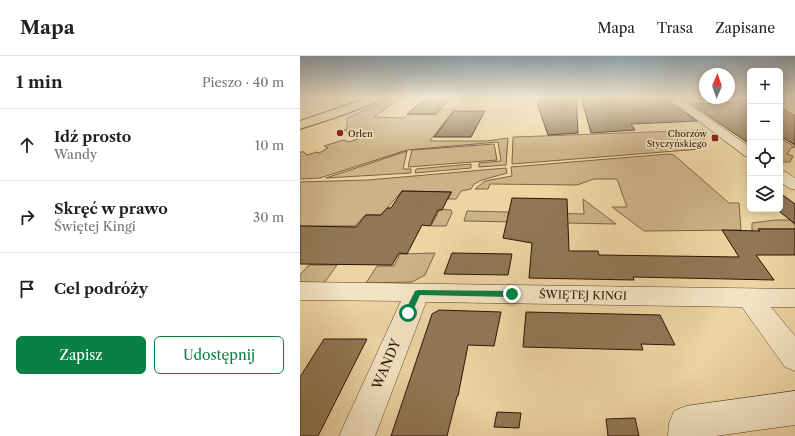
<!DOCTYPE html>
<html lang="pl">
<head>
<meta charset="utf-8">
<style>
  body { margin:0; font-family:"Libre Caslon Text",serif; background:#f2f2f2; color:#202124 }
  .controls { position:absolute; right:12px; top:12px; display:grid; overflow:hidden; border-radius:6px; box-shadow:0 2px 10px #0003 }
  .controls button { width:36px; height:36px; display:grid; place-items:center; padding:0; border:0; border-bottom:1px solid #e0e0e0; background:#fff; color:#202124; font:20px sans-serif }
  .compass { position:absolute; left:399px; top:12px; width:36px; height:36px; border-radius:50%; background:#fff; box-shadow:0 2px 10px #0003; rotate:2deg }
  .stop { position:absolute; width:12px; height:12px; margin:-9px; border:3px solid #0b8043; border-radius:50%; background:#fff }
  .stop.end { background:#0b8043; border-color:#fff; box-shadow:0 1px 4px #0008 }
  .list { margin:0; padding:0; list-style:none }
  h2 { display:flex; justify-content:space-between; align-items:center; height:52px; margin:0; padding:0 16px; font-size:17px }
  h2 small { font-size:13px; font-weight:400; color:#757577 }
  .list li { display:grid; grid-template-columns:26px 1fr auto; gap:12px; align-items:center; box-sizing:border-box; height:72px; padding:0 16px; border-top:1px solid #e0e0e0 }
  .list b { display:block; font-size:15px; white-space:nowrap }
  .list p { margin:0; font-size:13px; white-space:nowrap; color:#757577 }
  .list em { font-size:13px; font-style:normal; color:#757577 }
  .actions { display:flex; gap:8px; padding:12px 16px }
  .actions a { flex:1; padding:9px 0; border:1px solid #0b8043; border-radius:6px; text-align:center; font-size:14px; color:#0b8043 }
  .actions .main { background:#0b8043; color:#fff }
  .icon { flex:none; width:22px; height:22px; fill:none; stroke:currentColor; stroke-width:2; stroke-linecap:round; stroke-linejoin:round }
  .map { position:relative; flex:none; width:495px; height:380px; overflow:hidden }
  header { display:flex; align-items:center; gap:24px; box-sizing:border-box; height:56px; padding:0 20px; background:#fff; border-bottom:1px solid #e0e0e0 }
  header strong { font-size:19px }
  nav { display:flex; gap:22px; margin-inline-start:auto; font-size:14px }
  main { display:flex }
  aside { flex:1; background:#fff }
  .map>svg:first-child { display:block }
  .green { fill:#ccb387; stroke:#7c6444 }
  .building { fill:#907855; stroke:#2c1400 }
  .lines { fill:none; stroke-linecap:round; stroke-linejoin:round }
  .minor-casing { stroke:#5c4429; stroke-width:1 }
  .major-casing { stroke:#2c1400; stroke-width:2 }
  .minor { fill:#f3e3c3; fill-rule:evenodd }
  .major { fill:#edd4a3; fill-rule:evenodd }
  .route { fill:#0b8043 }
  .poi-dot { fill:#8f2418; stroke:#f3e3c3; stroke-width:1.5 }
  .labels { text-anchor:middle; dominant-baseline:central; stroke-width:3.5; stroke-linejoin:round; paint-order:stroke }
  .far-poi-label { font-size:9px; fill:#2c1400; stroke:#f3e3c3; text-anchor:start }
  .street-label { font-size:11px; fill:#2c1400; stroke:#f3e3c3 }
  .near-street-label { font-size:13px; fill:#2c1400; stroke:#f3e3c3 }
</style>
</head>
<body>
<header>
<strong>Mapa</strong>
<nav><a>Mapa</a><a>Trasa</a><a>Zapisane</a></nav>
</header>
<main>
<aside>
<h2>1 min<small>Pieszo · 40 m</small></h2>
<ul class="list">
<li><svg class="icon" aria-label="ahead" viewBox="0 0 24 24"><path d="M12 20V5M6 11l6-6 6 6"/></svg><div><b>Idź prosto</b><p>Wandy</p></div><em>10 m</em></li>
<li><svg class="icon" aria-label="right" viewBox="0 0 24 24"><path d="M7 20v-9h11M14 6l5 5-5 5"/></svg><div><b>Skręć w prawo</b><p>Świętej Kingi</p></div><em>30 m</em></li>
<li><svg class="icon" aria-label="arrive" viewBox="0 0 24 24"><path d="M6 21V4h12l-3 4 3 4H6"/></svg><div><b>Cel podróży</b></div></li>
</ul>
<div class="actions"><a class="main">Zapisz</a><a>Udostępnij</a></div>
</aside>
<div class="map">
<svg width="495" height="380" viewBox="0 0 495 380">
  <rect width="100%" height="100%" fill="#edd4a3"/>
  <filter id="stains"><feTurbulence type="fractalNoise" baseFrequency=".005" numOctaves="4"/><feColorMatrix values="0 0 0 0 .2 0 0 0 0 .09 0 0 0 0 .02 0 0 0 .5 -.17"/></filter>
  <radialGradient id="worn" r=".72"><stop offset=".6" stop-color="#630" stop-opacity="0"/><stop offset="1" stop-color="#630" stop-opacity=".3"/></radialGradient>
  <g class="green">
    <path d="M95 41H102L74 61 104 62 108 58 136 59 142 53H155L130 85H186L208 82 206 109 179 111V107L201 105 198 86 107 94 20 122 0 123V96H4L7 99 17 96 19 97 28 92 24 90 43 84 49 86 58 83 53 81 61 78 56 76 52 77 44 74 47 73V62Z"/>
    <path d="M404 74 406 77 401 93 212 108 213 81H215Z"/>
    <path d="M480 82 495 91 491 92 487 98 493 100 490 106H480Z"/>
    <path d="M194 88 197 104 108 111 112 94Z"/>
    <path d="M107 95 103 113H111V117L26 122Z"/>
    <path d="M369 98 374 99 429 147H439L441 174 344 175 312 151H327L317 123H294L277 129 190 128 188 133H175L185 125 212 120 211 111Z"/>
    <path d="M171 108V112L115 117 116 113Z"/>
    <path d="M206 112 207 117 182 124 174 128 171 133 161 135 156 143H148L152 136 102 135 81 159H65L55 170H0V126L68 124Z"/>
    <path d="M283 143 316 168 164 165 167 155 284 158Z"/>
    <path d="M140 153 151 154 152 157 146 170H131Z"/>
    <path d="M475 164H490L495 169V173H458L461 177H454L452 174V167Z"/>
    <path d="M135 197 125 219 112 226 66 227 77 210H94L100 198Z"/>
    <path d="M9 209H37L24 227 0 226V219Z"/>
  </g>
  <g class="building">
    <path d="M127 41H153L135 58H107Z"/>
    <path d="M240 41H276L278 77 248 79 238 50Z"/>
    <path d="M281 41H362L397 65 331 68 335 74 291 77Z"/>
    <path d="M437 43H450V88L391 48 443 46Z"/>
    <path d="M480 51 495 60V89L480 80Z"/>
    <path d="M154 55H185L171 81H134Z"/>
    <path d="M102 135 151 136 142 154H138L130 170 122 169 107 198 99 197 92 209 0 208V170L56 171 66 159H81L87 152H91Z"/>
    <path d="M480 137 495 148V168L480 156Z"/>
    <path d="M212 142 267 143 269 195H298L299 199 439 201 422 174 460 175 458 173H495V199H456L474 224 333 221 334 224 229 222 232 187 203 182Z"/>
    <path d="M152 197 212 198 208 219 144 218Z"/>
    <path d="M139 254 201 256 194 290 168 289 158 340H157L147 380H91L132 258Z"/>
    <path d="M226 256 360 259 375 289 341 288 343 294 223 291Z"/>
    <path d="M24 283H67L18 380H0V321Z"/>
    <path d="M197 356 221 357 219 372 194 371Z"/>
    <path d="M335 362 339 380H308L306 363Z"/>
  </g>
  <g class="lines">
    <defs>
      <g id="minor">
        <path d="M367 41H378L450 91V101L445 100Z"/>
        <path d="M480 114 486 116 495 122V134L489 132 480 126Z"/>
        <path d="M0 226 495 233V251H471L495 280V315L485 311 442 251 126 246 75 380H39L101 245 0 244Z"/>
        <path d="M495 335V369L416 380H368L369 367 374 355 386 350Z"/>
      </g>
      <path id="major" d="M71 41H86L85 43 37 61 0 73V65Z"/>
    </defs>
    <use href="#minor" class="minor-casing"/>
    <use href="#major" class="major-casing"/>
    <use href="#minor" class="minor"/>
    <use href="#major" class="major"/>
  </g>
  <linearGradient id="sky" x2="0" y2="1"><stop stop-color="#8fa7b6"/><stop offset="0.44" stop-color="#f7ecd6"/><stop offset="1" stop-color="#f7ecd6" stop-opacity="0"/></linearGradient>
  <rect width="495" height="94" fill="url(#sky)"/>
  <path class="route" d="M118 234 212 235 216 238 212 241 120 239 111 259H105L104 257 115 235Z"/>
  <g class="poi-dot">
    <circle cx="40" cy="77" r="4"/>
    <rect x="411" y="78" width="8" height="8" rx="2"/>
  </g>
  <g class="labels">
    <g class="far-poi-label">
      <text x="48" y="77">Orlen</text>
      <text x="407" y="77" text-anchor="end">Chorzów<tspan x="407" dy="10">Styczyńskiego</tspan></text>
    </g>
    <g class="street-label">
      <text transform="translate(283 239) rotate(1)">ŚWIĘTEJ KINGI</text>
    </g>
    <g class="near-street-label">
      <text transform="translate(86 308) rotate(-67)">WANDY</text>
    </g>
  </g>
  <rect width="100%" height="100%" filter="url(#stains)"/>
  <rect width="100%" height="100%" fill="url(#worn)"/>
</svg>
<div class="controls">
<button>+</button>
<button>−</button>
<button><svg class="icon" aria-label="locate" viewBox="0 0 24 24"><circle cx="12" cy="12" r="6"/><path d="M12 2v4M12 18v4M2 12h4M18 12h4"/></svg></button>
<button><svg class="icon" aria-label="layers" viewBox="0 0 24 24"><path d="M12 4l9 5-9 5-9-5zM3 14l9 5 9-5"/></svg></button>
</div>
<svg class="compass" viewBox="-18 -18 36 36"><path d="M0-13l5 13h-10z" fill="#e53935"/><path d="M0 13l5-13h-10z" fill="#757577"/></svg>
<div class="stop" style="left:108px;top:257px"></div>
<div class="stop end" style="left:212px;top:238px"></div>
</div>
</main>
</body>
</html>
